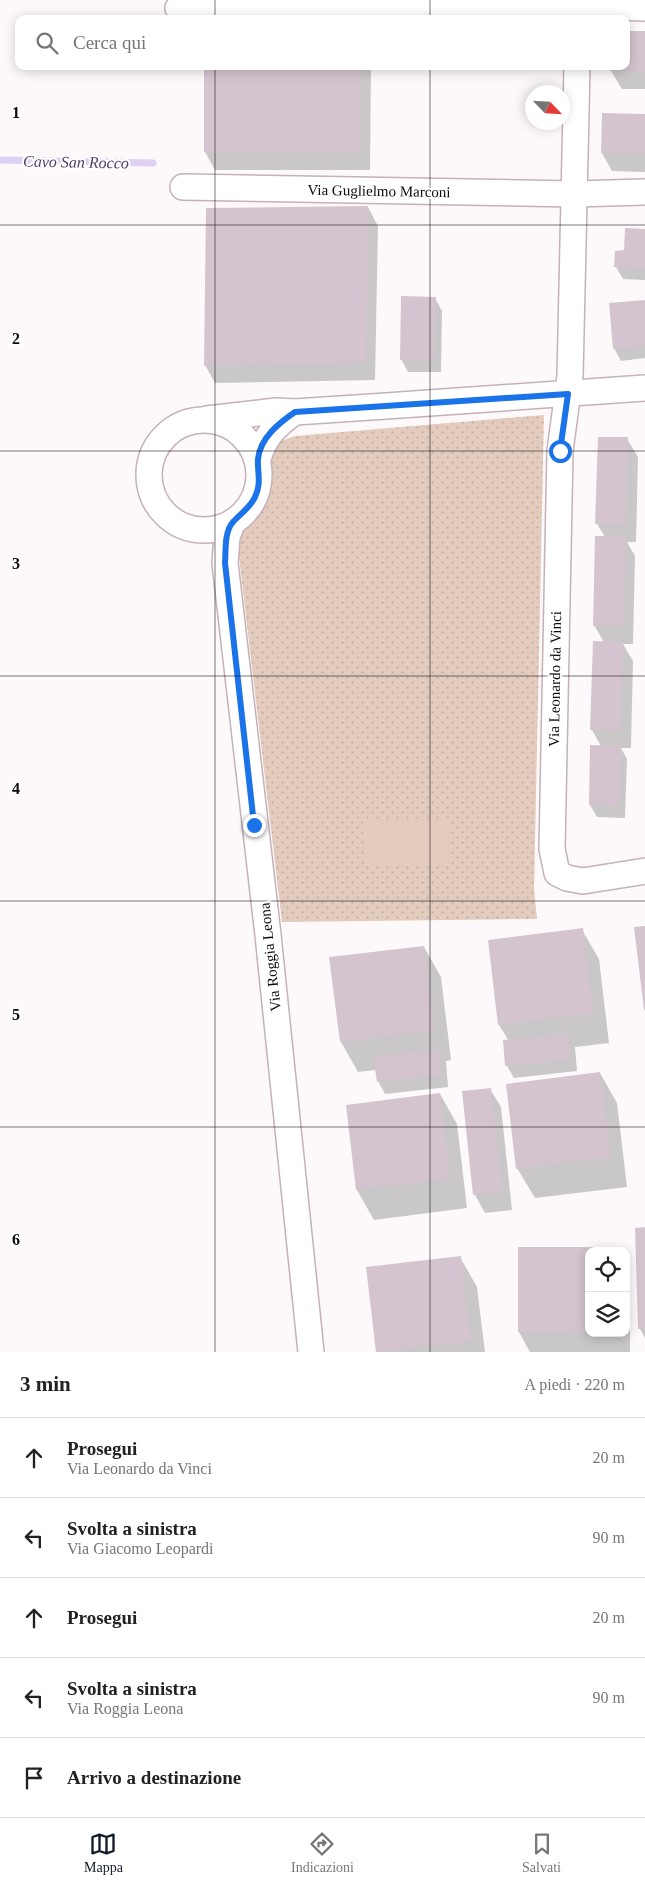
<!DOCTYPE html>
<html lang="it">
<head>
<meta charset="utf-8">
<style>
  body { margin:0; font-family:"Times New Roman",serif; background:#f6f6f6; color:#222 }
  .controls { position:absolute; right:15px; bottom:15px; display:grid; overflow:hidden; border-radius:10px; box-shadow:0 2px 12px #0003 }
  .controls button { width:45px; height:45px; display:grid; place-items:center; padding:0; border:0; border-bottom:1px solid #e0e0e0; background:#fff; color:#222; font:25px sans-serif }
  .compass { position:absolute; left:525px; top:85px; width:45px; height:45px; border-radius:50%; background:#fff; box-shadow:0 2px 12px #0003; rotate:115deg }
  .stop { position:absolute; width:15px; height:15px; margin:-11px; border:4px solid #1a73e8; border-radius:50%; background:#fff }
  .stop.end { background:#1a73e8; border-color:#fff; box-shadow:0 1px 5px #0008 }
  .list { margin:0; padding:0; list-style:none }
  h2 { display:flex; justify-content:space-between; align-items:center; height:65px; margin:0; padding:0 20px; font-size:21px }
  h2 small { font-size:16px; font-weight:400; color:#767676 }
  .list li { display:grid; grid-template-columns:32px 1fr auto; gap:15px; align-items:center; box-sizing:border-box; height:80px; padding:0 20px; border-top:1px solid #e0e0e0 }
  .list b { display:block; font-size:19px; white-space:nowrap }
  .list p { margin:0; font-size:16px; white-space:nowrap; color:#767676 }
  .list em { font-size:16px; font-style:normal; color:#767676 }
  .icon { flex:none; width:28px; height:28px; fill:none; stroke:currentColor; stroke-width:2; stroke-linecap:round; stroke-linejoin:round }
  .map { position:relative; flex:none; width:645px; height:1352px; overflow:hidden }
  .search { position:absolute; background:#fff; box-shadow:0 2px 12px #0003; left:15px; right:15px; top:15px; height:55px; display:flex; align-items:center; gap:12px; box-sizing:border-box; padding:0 18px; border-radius:10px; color:#767676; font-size:19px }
  .sheet { height:465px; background:#fff }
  nav { display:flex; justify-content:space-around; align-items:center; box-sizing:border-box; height:70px; border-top:1px solid #e0e0e0; background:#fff; font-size:14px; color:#767676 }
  nav a { display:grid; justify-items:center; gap:2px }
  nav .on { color:#111827 }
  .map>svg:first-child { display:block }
  .grass { fill:url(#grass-dots) }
  .park { fill:#e3ccbd }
  .shadow { fill:#0003 }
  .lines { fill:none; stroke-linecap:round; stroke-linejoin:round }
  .stream { stroke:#ded0f3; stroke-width:7 }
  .building { fill:#d3c4d0 }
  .minor-casing { stroke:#c5b1b7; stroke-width:28 }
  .minor { stroke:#fff; stroke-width:25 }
  .route { stroke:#1a73e8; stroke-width:6 }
  .grid { fill:none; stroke:#100a0c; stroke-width:1; stroke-opacity:0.55 }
  .labels { text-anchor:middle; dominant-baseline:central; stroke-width:4; stroke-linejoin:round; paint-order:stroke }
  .street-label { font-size:15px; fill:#100a0c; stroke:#fff }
  .water-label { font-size:16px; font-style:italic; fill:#4f3b69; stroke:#fff }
  .grid-label { font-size:16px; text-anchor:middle; font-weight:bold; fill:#100a0c; stroke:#fff; stroke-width:4; stroke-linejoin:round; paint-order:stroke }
</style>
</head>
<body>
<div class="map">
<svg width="645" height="1352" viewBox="0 0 645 1352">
  <defs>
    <pattern id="grass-dots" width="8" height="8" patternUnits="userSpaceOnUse" patternTransform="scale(1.25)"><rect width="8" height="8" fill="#e3ccbd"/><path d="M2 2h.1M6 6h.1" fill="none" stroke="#c2aea1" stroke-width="1.8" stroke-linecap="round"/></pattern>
  </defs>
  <rect width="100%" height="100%" fill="#fdf9fa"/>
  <path class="grass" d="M544 415 534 889 537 919 282 922 237 540 257 514 264 496 273 444 295 436Z"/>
  <path class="park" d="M449 818 451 863 364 866 363 822Z"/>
  <g class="shadow">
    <path d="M645 32V89H622L611 71 626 66Z"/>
    <path d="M205 66H371L370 170H215L205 152Z"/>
    <path d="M645 115V172L612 171 602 153Z"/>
    <path d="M368 207 378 226 375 380 215 383 205 365Z"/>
    <path d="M645 230V280L623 279 616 267V252L625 251Z"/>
    <path d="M435 298 442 311 441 372H408L401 359Z"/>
    <path d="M645 301V358L621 361 614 348Z"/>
    <path d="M627 439 638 457 636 542H627L635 556 633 644H623L633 661 631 748H621L627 759 625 818 597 817 590 805 601 746 592 730 604 642 594 625 605 537 597 524Z"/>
    <path d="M582 930 599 959 609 1043 575 1047 577 1071 514 1078 507 1066 504 1042 509 1041 499 1025Z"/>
    <path d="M424 947 441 977 451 1060 446 1061 448 1087 385 1094 378 1081 376 1070 358 1072 341 1042Z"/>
    <path d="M600 1073 617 1103 627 1187 535 1198 517 1168Z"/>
    <path d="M490 1089 501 1107 512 1210 485 1213 475 1195Z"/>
    <path d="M440 1094 457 1124 467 1208 374 1220 357 1190Z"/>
    <path d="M645 1229V1338L640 1329Z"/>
    <path d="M519 1248H613L614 1251H589V1333H626V1271L630 1278V1352H530L519 1332Z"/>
    <path d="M460 1257 477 1287 485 1352H377L367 1269Z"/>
  </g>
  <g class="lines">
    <path class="stream" d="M0 160 153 163"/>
  </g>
  <g class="building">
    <path d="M626 31H645V72L610 71V66H626Z"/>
    <path d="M204 66H361L360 152H204Z"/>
    <path d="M602 113 645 114V154L601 153Z"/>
    <path d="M368 206 366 363 204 366 206 208Z"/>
    <path d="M625 228 645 229V268L614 267 615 251 624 250Z"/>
    <path d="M401 296 436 297 434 360H400Z"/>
    <path d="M645 300V346L613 349 609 303Z"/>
    <path d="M598 437H628L626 525 595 524Z"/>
    <path d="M595 536H626L624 626H593Z"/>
    <path d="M593 641 623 642 621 731 590 730Z"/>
    <path d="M590 745 621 746 619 806 589 805Z"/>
    <path d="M645 926V1010H644L634 927Z"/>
    <path d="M583 928 593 1013 498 1025 488 940Z"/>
    <path d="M424 946 434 1031 340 1042 329 957Z"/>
    <path d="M568 1033 571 1059 505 1066 503 1040Z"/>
    <path d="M439 1049 442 1075 377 1082 373 1056Z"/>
    <path d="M600 1072 611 1157 516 1169 506 1084Z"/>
    <path d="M491 1088 503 1192 473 1195 462 1091Z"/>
    <path d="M440 1093 450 1178 356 1190 346 1105Z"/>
    <path d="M645 1227V1329H638L635 1228Z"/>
    <path d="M518 1247H614V1251H589V1332H518Z"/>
    <path d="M461 1256 471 1341 376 1352 366 1267Z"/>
  </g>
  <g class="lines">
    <defs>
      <g id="minor">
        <path d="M178 8 578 6 645 8"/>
        <path d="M577 66 570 376 560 451 552 849 557 873 567 878 583 881 645 871"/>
        <path d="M183 187 574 194 645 192"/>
        <path d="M207 419 276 411 295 412 386 406 645 388"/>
        <circle cx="204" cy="475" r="55"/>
        <path d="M258 459C264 437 276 425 295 412"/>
        <path d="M232 523 227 537 225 563 268 935 311 1352"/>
      </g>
    </defs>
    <use href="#minor" class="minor-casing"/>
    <use href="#minor" class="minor"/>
  </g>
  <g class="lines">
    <path class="route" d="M254 825 225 563C226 551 224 532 233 522 241 513 250 508 255 497 262 483 257 472 258 459 260 438 279 423 295 412L568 394 560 451"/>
  </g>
  <path class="grid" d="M215 0V19M430 0V19M215 66V1352M430 66V1352M0 225H645M0 451H645M0 676H645M0 901H645M0 1127H645"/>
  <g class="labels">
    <g class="street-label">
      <text transform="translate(379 191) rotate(1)">Via Guglielmo Marconi</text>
      <text transform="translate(555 679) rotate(-89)">Via Leonardo da Vinci</text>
      <text transform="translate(270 957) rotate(-96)">Via Roggia Leona</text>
    </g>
    <g class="water-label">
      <text transform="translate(76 162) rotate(1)">Cavo San Rocco</text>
    </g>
  </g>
  <g class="grid-label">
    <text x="16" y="118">1</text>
    <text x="16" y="344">2</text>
    <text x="16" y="569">3</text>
    <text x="16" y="794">4</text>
    <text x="16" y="1020">5</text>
    <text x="16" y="1245">6</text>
  </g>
</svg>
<div class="controls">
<button><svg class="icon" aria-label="locate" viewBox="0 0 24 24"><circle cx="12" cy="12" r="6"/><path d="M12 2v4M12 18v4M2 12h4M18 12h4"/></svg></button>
<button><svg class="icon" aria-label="layers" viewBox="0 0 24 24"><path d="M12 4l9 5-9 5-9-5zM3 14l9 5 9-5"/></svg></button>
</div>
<svg class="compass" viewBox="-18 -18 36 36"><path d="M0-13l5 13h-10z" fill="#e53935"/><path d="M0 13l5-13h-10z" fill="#767676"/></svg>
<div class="stop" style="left:560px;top:451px"></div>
<div class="stop end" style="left:254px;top:825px"></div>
<div class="search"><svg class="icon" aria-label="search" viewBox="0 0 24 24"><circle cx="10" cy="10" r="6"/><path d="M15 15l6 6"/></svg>Cerca qui</div>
</div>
<section class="sheet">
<h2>3 min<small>A piedi · 220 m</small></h2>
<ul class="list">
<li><svg class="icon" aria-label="ahead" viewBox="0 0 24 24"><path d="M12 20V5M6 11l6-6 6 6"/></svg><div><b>Prosegui</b><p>Via Leonardo da Vinci</p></div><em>20 m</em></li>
<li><svg class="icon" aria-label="left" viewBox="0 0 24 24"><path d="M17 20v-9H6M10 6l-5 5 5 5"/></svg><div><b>Svolta a sinistra</b><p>Via Giacomo Leopardi</p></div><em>90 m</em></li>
<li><svg class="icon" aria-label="ahead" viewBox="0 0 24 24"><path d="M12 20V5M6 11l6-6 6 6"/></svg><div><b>Prosegui</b></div><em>20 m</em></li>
<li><svg class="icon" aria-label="left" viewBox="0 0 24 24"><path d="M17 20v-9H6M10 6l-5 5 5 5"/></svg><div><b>Svolta a sinistra</b><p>Via Roggia Leona</p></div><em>90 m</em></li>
<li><svg class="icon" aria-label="arrive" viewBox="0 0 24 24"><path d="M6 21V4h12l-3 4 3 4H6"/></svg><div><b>Arrivo a destinazione</b></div></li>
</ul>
</section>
<nav>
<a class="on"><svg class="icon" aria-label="map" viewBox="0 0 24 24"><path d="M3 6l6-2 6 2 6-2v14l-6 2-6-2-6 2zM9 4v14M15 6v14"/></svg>Mappa</a>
<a><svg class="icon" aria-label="directions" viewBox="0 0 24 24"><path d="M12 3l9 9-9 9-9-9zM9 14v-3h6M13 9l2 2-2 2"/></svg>Indicazioni</a>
<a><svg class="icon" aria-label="saved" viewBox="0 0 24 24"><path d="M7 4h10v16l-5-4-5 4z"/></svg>Salvati</a>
</nav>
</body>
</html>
